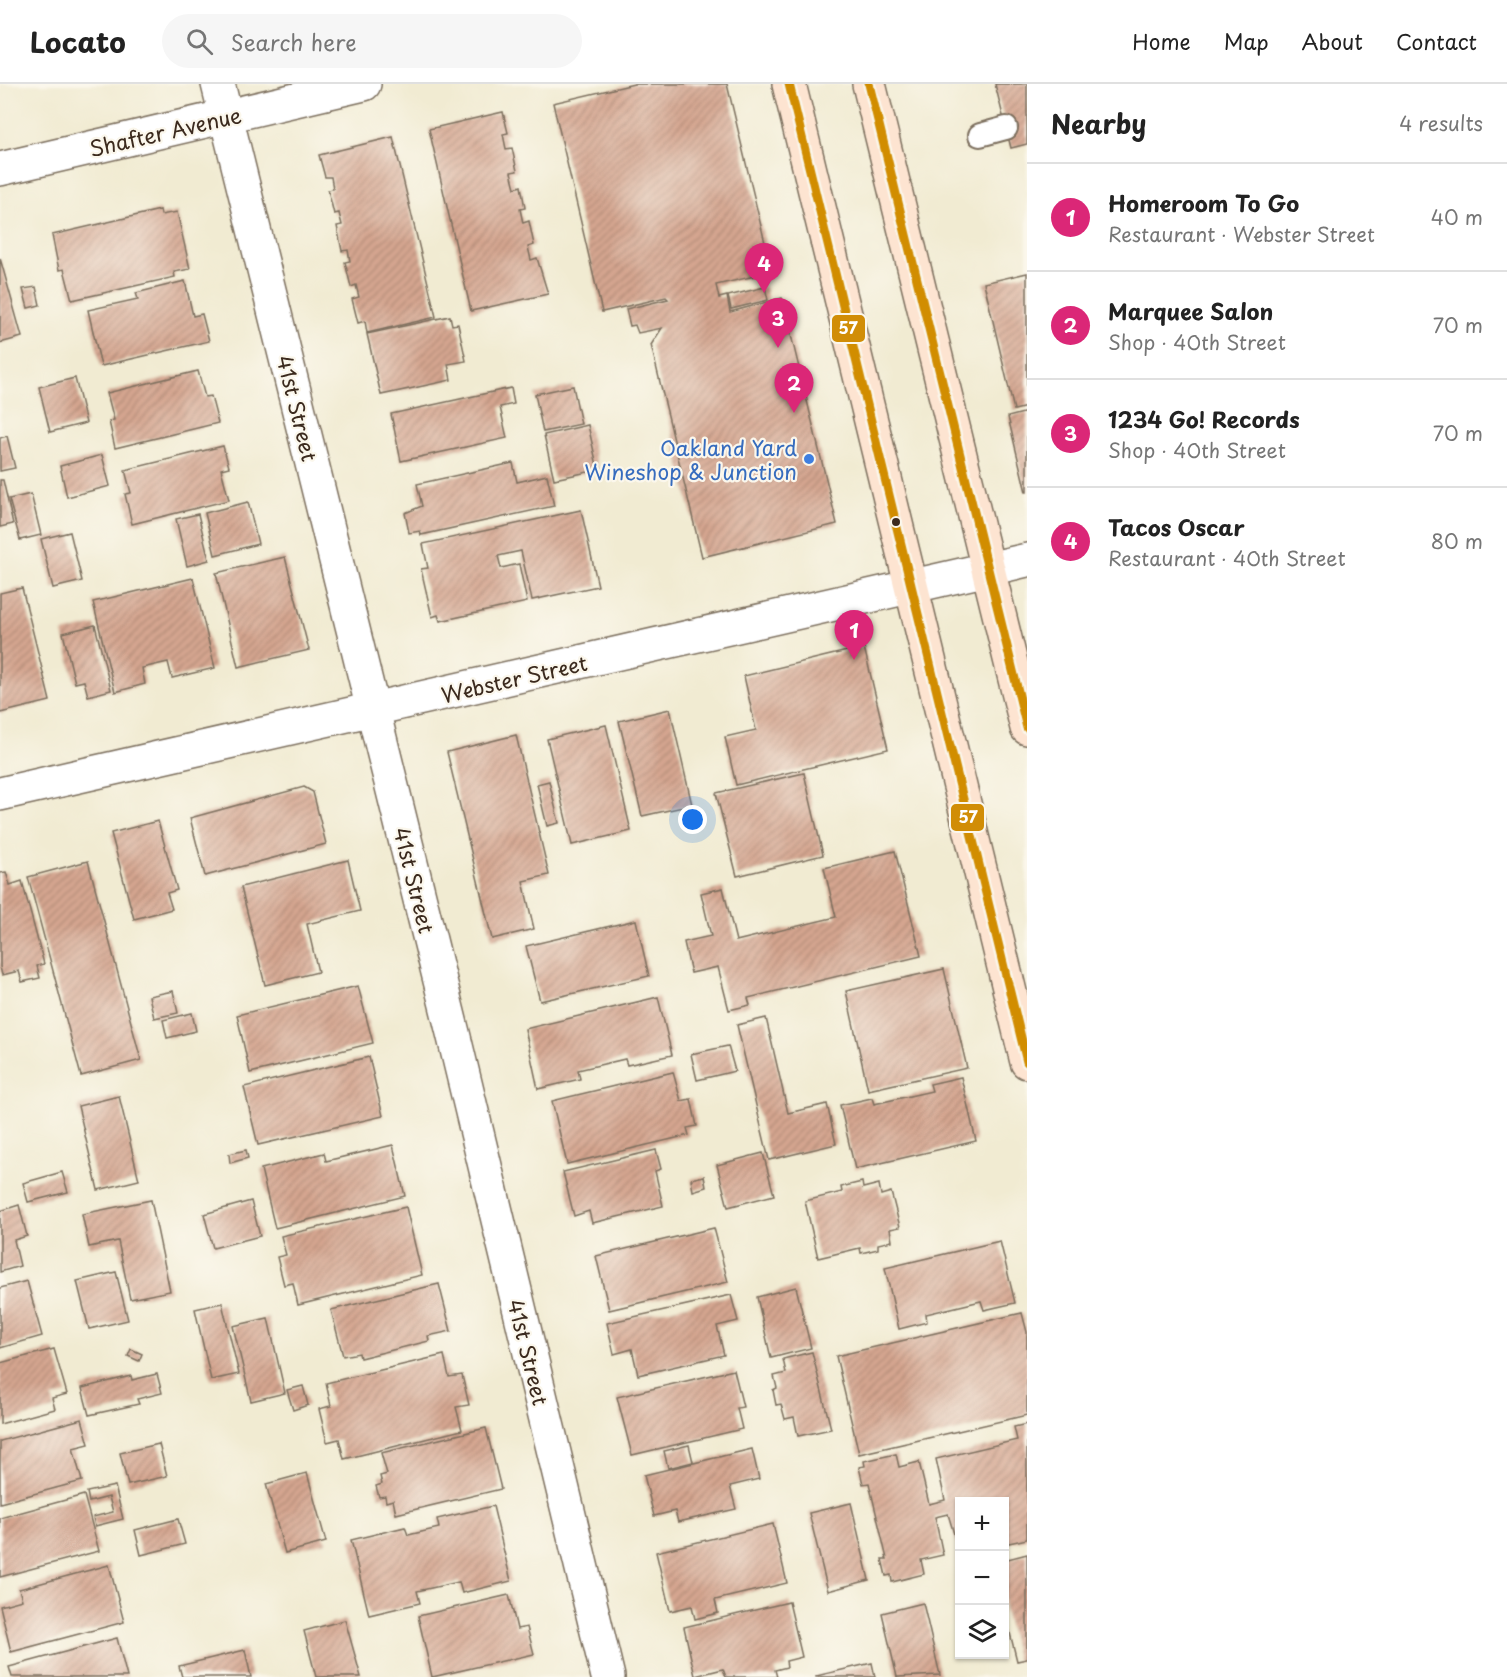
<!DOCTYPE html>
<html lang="en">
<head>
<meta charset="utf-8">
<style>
  body { margin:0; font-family:"Playpen Sans",sans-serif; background:#f6f6f6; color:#222 }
  .controls { position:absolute; right:18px; bottom:18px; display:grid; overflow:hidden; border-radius:0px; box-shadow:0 2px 4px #0004 }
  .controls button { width:54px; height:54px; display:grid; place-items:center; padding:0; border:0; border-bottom:2px solid #e0e0e0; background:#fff; color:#222; font:30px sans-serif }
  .you { position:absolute; left:693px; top:736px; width:21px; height:21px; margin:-15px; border:4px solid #fff; border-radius:50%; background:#1a73e8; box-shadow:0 0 0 9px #1a73e833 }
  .badge { display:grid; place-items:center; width:39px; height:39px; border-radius:50%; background:#db2777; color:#fff; font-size:20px; font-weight:700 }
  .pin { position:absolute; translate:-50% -50px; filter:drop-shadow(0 2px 3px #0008) }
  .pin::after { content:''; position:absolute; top:32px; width:21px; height:18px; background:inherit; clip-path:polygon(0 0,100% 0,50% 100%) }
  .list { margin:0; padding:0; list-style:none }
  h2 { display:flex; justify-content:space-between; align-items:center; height:78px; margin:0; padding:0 24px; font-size:26px }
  h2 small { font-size:20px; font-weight:400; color:#767676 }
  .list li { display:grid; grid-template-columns:39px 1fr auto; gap:18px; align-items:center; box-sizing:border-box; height:108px; padding:0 24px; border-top:2px solid #e0e0e0 }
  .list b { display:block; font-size:22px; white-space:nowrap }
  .list p { margin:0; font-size:20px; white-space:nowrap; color:#767676 }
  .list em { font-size:20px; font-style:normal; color:#767676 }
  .icon { flex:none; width:33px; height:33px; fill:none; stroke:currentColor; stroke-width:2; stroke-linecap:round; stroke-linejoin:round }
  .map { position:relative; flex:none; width:1027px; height:1593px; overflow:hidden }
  header { display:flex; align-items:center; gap:36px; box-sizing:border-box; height:84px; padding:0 30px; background:#fff; border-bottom:2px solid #e0e0e0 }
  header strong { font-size:28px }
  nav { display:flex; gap:33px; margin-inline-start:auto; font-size:21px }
  .search { width:420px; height:54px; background:#f6f6f6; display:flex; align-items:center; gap:15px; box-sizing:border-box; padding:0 21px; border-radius:33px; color:#767676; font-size:22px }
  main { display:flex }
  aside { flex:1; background:#fff }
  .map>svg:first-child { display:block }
  .building { fill:url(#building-hatch) }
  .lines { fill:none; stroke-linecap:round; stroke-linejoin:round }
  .lane-casing { stroke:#7b6e5d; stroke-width:26 }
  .street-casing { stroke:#7b6e5d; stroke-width:36 }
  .secondary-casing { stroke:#7b6e5d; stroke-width:36 }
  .lane { stroke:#fff; stroke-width:22 }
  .street { stroke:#fff; stroke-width:33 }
  .secondary { stroke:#fde4d1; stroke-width:33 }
  .bus-1-casing { stroke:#fbf7ec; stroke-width:14 }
  .bus-1 { stroke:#d18d06; stroke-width:9 }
  .shop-dot { fill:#3f7fe0; stroke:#fbf7ec; stroke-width:2 }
  .bus-dot { fill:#3b2a1e; stroke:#fbf7ec; stroke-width:2 }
  .labels { text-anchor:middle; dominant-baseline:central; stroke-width:4.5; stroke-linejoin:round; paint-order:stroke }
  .street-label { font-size:21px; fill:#3b2a1e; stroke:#fbf7ec }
  .shop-label { font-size:21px; fill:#366cbe; stroke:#fbf7ec; text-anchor:end }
  .line-badge { stroke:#fbf7ec; stroke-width:2 }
  .badge-label { font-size:16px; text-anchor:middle; font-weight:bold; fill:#fff }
</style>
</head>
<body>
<header>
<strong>Locato</strong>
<div class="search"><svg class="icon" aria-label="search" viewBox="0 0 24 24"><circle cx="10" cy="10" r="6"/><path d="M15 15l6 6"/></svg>Search here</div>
<nav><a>Home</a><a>Map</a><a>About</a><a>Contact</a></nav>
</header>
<main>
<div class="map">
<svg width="1027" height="1593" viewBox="0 0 1027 1593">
  <defs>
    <pattern id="building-hatch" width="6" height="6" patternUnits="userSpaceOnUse" patternTransform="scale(1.5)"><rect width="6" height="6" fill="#d5a690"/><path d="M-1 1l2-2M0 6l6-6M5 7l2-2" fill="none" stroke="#ae8775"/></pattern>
  </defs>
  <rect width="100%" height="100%" fill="#fbf7ec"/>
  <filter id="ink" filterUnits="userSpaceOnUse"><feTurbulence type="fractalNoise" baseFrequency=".0167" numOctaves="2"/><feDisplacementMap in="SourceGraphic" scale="12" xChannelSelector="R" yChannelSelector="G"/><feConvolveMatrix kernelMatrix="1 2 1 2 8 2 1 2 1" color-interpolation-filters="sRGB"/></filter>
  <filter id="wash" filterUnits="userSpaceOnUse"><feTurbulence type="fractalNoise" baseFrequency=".008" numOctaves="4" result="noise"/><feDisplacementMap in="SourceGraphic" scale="24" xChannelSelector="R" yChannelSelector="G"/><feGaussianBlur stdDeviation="1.35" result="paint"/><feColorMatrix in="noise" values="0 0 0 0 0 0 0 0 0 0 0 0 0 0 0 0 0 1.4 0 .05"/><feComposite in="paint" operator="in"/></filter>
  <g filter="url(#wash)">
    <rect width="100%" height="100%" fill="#f1ebd2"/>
    <g id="blocks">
      <g class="building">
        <path d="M634 0H727L772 188 716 201 719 214 727 212 730 228 782 214 837 440 702 473 651 261 662 244 638 249 635 241 630 242 626 225 668 215 666 213 602 228 553 19Z"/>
        <path d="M995 0H1027V60L1011 64Z"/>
        <path d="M503 28 508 49 503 50 506 65 512 64 517 87 511 88 515 104 521 102 525 124 520 125 523 139 529 137 534 161 528 163 531 176 537 174 548 210 471 227 429 45Z"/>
        <path d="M393 53 436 233 367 249 365 237 358 239 352 215 359 213 356 201 351 203 345 178 350 177 348 166 342 167 337 142 342 141 339 129 334 130 328 106 333 105 331 93H325L319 71Z"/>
        <path d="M160 126 161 131 177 128 190 185 174 188 175 193 72 216 64 185 59 186 52 151Z"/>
        <path d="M0 174 22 253 0 259Z"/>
        <path d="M1027 189V323L1014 326 984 199Z"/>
        <path d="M185 197 193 232 202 230 209 257 101 282 88 226 138 215 136 209Z"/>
        <path d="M36 203 40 221 28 224 23 205Z"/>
        <path d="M765 203 768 216 731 225 728 212Z"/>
        <path d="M450 232 452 241 458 240 466 277 448 280 451 296 381 311 367 250Z"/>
        <path d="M198 287 205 313 211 312 218 339 115 364 109 337 114 336 107 309Z"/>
        <path d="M75 294 86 339 50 348 39 303Z"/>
        <path d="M573 302 581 340 543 348 535 310Z"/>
        <path d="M511 304 514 320 500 323 507 354 401 377 391 330Z"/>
        <path d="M1027 328V408H1026L1008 333Z"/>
        <path d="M588 341 598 386 554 395 544 351Z"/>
        <path d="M7 352 15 384 0 387V354Z"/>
        <path d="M223 362 229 383 221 385 229 416 132 440 125 410 131 409 125 386Z"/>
        <path d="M102 371 110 402 67 413 60 382Z"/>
        <path d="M513 379 517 398 547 391 554 422 421 451 420 447 409 449 405 429 422 422 417 400Z"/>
        <path d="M0 396H3L13 440 0 443Z"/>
        <path d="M31 410 41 451 20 456 9 415Z"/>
        <path d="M248 418 258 460 215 471 205 429Z"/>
        <path d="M581 426 598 502 532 516 521 467 498 472 501 484 519 480 527 518 440 537 438 531 432 533 421 485 428 484 423 460Z"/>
        <path d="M198 430 209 476 187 482 176 435Z"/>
        <path d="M70 448 82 497 53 504 41 455Z"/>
        <path d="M285 473 309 566 238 583 216 489Z"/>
        <path d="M193 494 215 584 172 594 168 578 142 584 145 600 115 608 93 518Z"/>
        <path d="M22 504 50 617 0 629V509Z"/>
        <path d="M95 541 111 606 88 612 84 597 75 599 63 549Z"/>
        <path d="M864 563 888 665 736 701 725 653 756 646 744 592Z"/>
        <path d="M670 625 692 721 642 732 619 637Z"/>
        <path d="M606 641 631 747 572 761 547 655Z"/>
        <path d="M516 651 549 791 523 797 534 845 492 855 447 668Z"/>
        <path d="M804 689 823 771 737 792 716 709Z"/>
        <path d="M549 697 559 739 547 742 537 700Z"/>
        <path d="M304 703 313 708 326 760 205 792 190 734Z"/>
        <path d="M158 737 177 806 167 809 172 825 134 835 111 749Z"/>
        <path d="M895 767 921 872 748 914 750 921 729 926 718 883 691 889 684 858 711 852 701 809 723 804 736 857 836 833 824 784Z"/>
        <path d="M348 776 360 827 307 840 318 888 265 901 241 803Z"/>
        <path d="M88 777 141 976 81 992 28 793Z"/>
        <path d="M6 788 10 801 22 797 44 880 37 882 40 894 22 898 19 887 2 891 0 883V789Z"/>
        <path d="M636 836 649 892 540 917 526 862Z"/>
        <path d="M944 885 967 984 868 1006 846 907Z"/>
        <path d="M358 902 373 959 250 989 237 931Z"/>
        <path d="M173 907 178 929 154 934 149 912Z"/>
        <path d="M658 913 672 971 627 981 625 975 578 986 580 995 538 1005 525 945Z"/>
        <path d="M192 929 196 947 167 954 163 936Z"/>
        <path d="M766 934 788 1029 827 1020 836 1060 769 1076 737 941Z"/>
        <path d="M728 962 735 987 697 996 691 970Z"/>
        <path d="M369 973 383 1032 258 1061 244 1003Z"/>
        <path d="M673 988 681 1017 691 1015 697 1042 687 1044 689 1051 567 1080 552 1017Z"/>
        <path d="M961 993 976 1057 855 1085 840 1021 872 1014 874 1020 932 1007 930 1000Z"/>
        <path d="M119 1012 139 1096 98 1106 78 1022Z"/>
        <path d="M393 1061 405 1112 275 1144 261 1085 324 1069 326 1077Z"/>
        <path d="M246 1066 248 1074 230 1079 229 1070Z"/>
        <path d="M656 1066 661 1085 655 1087 663 1122 592 1139 589 1127 574 1132 563 1088Z"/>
        <path d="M763 1069 774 1111 728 1123 717 1081Z"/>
        <path d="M62 1088 68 1108 28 1118 23 1099Z"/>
        <path d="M704 1092 706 1103 693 1107 691 1095Z"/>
        <path d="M862 1098 863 1104 879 1100 881 1111 891 1108 900 1143 890 1145 892 1157 878 1160V1165L861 1169 860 1164 818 1174 805 1117 842 1108 841 1103Z"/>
        <path d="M151 1116 170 1207 130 1215 118 1157 89 1163 82 1130Z"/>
        <path d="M251 1117 260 1152 213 1164 204 1130Z"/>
        <path d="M19 1121 27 1152 14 1156 20 1182 0 1188V1127Z"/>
        <path d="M406 1123 422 1191 298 1221 293 1199 284 1201 277 1173 286 1171 281 1152Z"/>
        <path d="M714 1144 728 1198 609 1226 596 1172Z"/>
        <path d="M1000 1157 1015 1219 984 1226 981 1217 926 1230 927 1238 899 1245 885 1184Z"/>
        <path d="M116 1188 128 1236 89 1245 77 1197Z"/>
        <path d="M27 1197 42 1252 0 1264V1204Z"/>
        <path d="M439 1200 451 1247 428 1252 429 1257 360 1274 359 1269 343 1272 331 1226Z"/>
        <path d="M796 1203 811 1264 771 1274 757 1213Z"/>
        <path d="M731 1211 738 1237 717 1242 724 1271 638 1291 632 1265 614 1270 607 1239Z"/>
        <path d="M222 1219 239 1290 211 1296 195 1225Z"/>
        <path d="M1022 1229 1027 1248V1331L859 1370 836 1272Z"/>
        <path d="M268 1234 285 1309 251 1317 233 1242Z"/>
        <path d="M54 1265 67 1310 52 1314 55 1325 0 1340V1279Z"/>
        <path d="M131 1265 142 1270 139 1277 128 1272Z"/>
        <path d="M812 1268 831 1345 798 1352 794 1333 785 1335 781 1320 776 1321 773 1306 777 1304 774 1292 786 1289 783 1275Z"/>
        <path d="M444 1271 449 1293 462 1291 469 1321 456 1323 462 1346 344 1375 339 1355 327 1358 319 1325 331 1322 326 1299Z"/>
        <path d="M734 1286 743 1323 737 1324 742 1345 632 1371 617 1313Z"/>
        <path d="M157 1290 162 1309 137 1315 139 1320 89 1331 82 1304 131 1292 132 1296Z"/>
        <path d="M303 1302 308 1321 293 1326 287 1306Z"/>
        <path d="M82 1335 89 1360 73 1364 82 1397 0 1419V1357Z"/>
        <path d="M1027 1340V1455L1004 1460V1418H960V1470L948 1430 935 1433 943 1471 921 1476 924 1490 892 1498 891 1491 886 1492 882 1475H887L869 1399 863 1400 859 1383 865 1382 864 1377 896 1370 899 1383 919 1378 929 1420 945 1416 936 1375 1017 1356 1014 1343Z"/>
        <path d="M486 1344 501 1405 396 1430 393 1416 386 1418 385 1412 379 1413 376 1402 382 1400 380 1392 387 1390 381 1369Z"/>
        <path d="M159 1360 167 1392 128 1401 120 1369Z"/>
        <path d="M689 1361 693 1378 668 1384 664 1367Z"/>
        <path d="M752 1365 759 1395 730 1402 736 1425 678 1438 675 1427 654 1432 644 1391Z"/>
        <path d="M307 1389 326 1458 285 1469 266 1400Z"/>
        <path d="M115 1402 123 1435 95 1442 93 1433 113 1428 109 1413 89 1418 87 1408Z"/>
        <path d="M84 1411 99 1467 0 1493V1434Z"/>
        <path d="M851 1419 869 1496 828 1507 809 1429Z"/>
        <path d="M493 1422 511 1497 462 1509 459 1498 417 1507 420 1519 369 1531 351 1456 405 1443 408 1451 439 1444 437 1435Z"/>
        <path d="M178 1435 185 1460 141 1471 135 1446Z"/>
        <path d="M773 1440 787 1499 715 1516 718 1529 695 1535 692 1522 670 1527 656 1468Z"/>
        <path d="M1027 1470V1575L1017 1577 1004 1525V1476Z"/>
        <path d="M109 1481 124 1538 11 1568 0 1522 22 1516 19 1505Z"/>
        <path d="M509 1511 517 1545 527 1543 534 1570 432 1593 418 1532Z"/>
        <path d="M789 1518 802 1573 786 1577 787 1583 775 1586 777 1593H726L723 1585 695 1592 684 1543Z"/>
        <path d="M923 1519 940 1591 897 1593 882 1529Z"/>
        <path d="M345 1536 361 1593H316L304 1547Z"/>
        <path d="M117 1554 127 1593H12L9 1583Z"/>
        <path d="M245 1566 251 1593H182L179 1582Z"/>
        <path d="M872 1579 875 1593H816V1592Z"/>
      </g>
    </g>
  </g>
  <g filter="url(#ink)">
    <use href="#blocks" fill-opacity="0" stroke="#7b6e5d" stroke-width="1.5"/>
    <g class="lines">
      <defs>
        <path id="lane" d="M980 51 1006 44"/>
        <g id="street">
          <path d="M218 0 453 949 608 1593"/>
          <path d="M0 85 364 0"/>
          <path d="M0 710 1027 476"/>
        </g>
        <g id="secondary">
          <path d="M789 0 1027 978"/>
          <path d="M869 0 1027 644"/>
        </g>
      </defs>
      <use href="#lane" class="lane-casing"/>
      <use href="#street" class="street-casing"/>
      <use href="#secondary" class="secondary-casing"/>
      <use href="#lane" class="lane"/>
      <use href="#street" class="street"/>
      <use href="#secondary" class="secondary"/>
      <defs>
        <g id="bus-1">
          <path d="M789 0 1027 978"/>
          <path d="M869 0 1027 644"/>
        </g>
      </defs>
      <use href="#bus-1" class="bus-1-casing"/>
      <use href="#bus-1" class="bus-1"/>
    </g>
  </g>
  <circle class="shop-dot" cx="809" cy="375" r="6"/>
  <circle class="bus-dot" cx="896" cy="438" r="5"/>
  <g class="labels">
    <g class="street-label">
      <text transform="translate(165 47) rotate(-13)">Shafter Avenue</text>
      <text transform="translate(298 324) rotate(76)">41st Street</text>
      <text transform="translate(514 594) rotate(-13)">Webster Street</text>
      <text transform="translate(415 796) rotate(76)">41st Street</text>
      <text transform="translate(529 1268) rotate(76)">41st Street</text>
    </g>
    <g class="shop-label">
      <text x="797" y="363">Oakland Yard<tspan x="797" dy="24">Wineshop &amp; Junction</tspan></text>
    </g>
  </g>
  <g class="line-badge">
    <rect x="831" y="230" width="35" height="29" rx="6" fill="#d18d06"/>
    <rect x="950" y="719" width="35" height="29" rx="6" fill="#d18d06"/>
  </g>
  <g class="badge-label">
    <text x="848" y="250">57</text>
    <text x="968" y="739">57</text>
  </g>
</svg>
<div class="controls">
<button>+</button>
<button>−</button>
<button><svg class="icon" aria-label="layers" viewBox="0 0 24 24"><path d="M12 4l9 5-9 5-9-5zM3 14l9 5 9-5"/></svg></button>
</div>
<div class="you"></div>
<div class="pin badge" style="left:854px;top:576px">1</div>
<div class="pin badge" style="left:794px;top:329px">2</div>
<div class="pin badge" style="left:778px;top:264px">3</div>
<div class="pin badge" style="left:764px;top:209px">4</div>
</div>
<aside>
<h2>Nearby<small>4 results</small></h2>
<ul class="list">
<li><span class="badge">1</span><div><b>Homeroom To Go</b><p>Restaurant · Webster Street</p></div><em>40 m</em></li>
<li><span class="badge">2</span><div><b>Marquee Salon</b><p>Shop · 40th Street</p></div><em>70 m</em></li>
<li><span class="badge">3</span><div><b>1234 Go! Records</b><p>Shop · 40th Street</p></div><em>70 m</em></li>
<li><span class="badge">4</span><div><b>Tacos Oscar</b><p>Restaurant · 40th Street</p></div><em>80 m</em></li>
</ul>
</aside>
</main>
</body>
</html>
